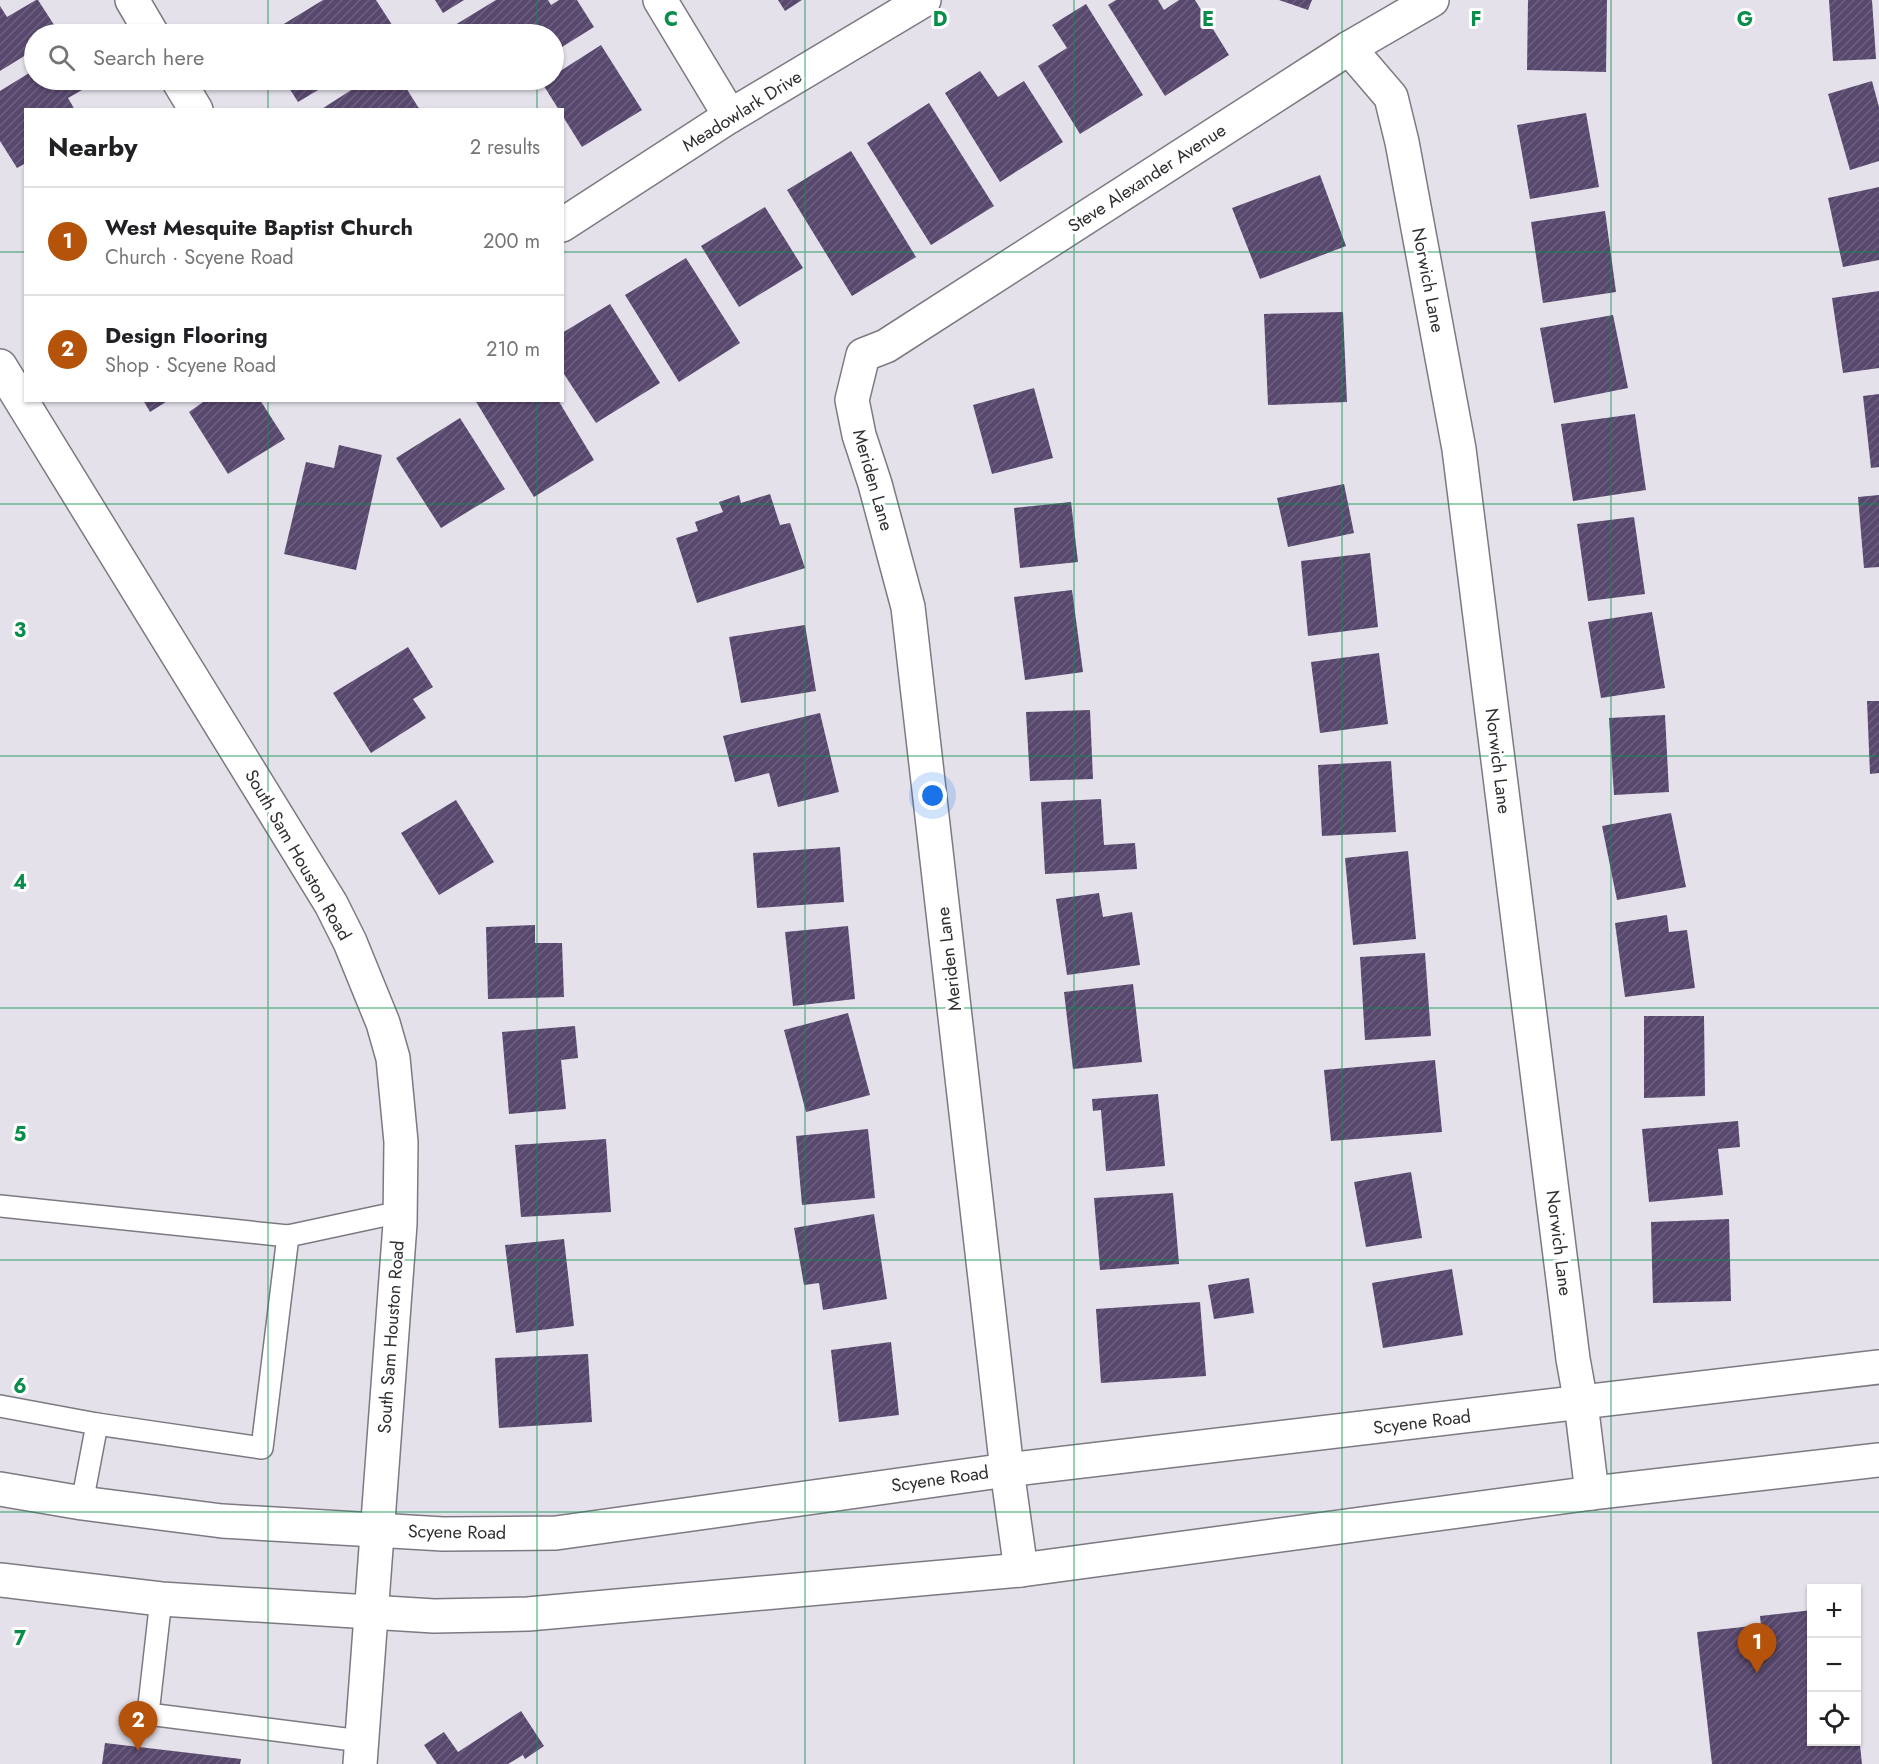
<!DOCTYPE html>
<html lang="en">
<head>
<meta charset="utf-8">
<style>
  body { margin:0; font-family:Jost,sans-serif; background:#f2f2f2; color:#202124 }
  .controls { position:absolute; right:18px; bottom:18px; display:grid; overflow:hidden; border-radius:0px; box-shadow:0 2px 4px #0004 }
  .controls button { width:54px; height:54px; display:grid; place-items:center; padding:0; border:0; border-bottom:2px solid #e0e0e0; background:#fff; color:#202124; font:30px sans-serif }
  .you { position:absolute; left:933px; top:796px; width:21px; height:21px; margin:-15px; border:4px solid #fff; border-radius:50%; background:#1a73e8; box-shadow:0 0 0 9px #1a73e833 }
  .badge { display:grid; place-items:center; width:39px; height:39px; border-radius:50%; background:#b45309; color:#fff; font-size:20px; font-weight:700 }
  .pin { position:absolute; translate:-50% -50px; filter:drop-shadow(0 2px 3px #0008) }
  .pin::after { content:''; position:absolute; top:32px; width:21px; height:18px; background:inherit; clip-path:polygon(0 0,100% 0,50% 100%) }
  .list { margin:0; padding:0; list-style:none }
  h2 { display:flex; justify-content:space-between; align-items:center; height:78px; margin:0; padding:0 24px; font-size:26px }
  h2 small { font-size:20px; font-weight:400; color:#757577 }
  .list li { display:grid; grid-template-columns:39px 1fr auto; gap:18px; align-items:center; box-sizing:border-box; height:108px; padding:0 24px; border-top:2px solid #e0e0e0 }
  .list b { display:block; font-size:22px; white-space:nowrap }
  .list p { margin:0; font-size:20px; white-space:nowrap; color:#757577 }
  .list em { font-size:20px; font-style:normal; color:#757577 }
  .icon { flex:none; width:33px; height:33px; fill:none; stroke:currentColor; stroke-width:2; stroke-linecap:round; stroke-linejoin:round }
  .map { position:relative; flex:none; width:1879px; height:1764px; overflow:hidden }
  .search { position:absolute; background:#fff; box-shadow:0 2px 4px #0004; left:24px; top:24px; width:540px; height:66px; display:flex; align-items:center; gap:15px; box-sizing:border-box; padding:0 21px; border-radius:33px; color:#757577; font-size:22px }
  .panel { position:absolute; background:#fff; box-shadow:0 2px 4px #0004; left:24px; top:108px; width:540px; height:294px; border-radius:0px }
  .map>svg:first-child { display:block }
  .building { fill:url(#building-hatch) }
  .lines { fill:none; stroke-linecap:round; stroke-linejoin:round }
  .lane-casing { stroke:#7d7982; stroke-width:24 }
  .street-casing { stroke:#7d7982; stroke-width:36 }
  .secondary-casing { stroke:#7d7982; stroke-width:36 }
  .primary-casing { stroke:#7d7982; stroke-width:36 }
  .lane { stroke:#fff; stroke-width:21 }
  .street { stroke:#fff; stroke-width:33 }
  .secondary { stroke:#fff; stroke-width:33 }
  .primary { stroke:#fff; stroke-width:33 }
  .grid { fill:none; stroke:#098d4a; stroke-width:1.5; stroke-opacity:0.55 }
  .labels { text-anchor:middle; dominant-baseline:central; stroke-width:6; stroke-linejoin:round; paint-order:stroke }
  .street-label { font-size:18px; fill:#2f2e31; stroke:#fff }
  .grid-label { font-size:20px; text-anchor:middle; font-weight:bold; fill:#098d4a; stroke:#fff; stroke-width:6; stroke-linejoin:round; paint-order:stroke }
</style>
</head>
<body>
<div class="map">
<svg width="1879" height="1764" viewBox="0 0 1879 1764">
  <defs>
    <pattern id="building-hatch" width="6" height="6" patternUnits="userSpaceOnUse" patternTransform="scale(1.5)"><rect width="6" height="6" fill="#58486e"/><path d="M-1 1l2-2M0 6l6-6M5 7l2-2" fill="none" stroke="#6d607f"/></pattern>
  </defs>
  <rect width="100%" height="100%" fill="#e4e1eb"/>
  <g class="building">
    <path d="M36 0H38L60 34H34V50L0 71V6L7 17Z"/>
    <path d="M323 0H376L398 34H277L274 30Z"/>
    <path d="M435 0H464L443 13Z"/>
    <path d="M496 0H548L551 5 559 0H577L594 27 554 52V34H461L455 25Z"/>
    <path d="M778 0H802L785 11Z"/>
    <path d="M1116 0H1158L1164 10 1179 0H1195L1229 55 1165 96 1108 5Z"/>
    <path d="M1279 0H1312L1308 10Z"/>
    <path d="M1528 0H1607L1606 72 1527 70Z"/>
    <path d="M1829 0H1872L1876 59 1833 61Z"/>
    <path d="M1086 4 1143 95 1080 134 1038 66 1067 48 1052 25Z"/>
    <path d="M601 45 642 110 582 147 562 115V110H559L542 83 547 80H554V75Z"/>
    <path d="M34 70V80H87L91 85 68 98 75 110H26V163L17 168 0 141V91Z"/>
    <path d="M980 71 998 97 1024 81 1063 142 1000 182 945 93Z"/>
    <path d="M284 80H335L298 102Z"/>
    <path d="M367 80H401L420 110H320Z"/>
    <path d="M1872 81 1879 107V161L1850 170 1828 94Z"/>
    <path d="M929 103 994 206 931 245 867 143Z"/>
    <path d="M1586 113 1599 187 1530 199 1517 125Z"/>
    <path d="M851 151 916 257 852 296 787 190Z"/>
    <path d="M1320 175 1346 246 1260 279 1232 208Z"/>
    <path d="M1879 187V260L1843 267 1828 198Z"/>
    <path d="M765 207 803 268 739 307 701 246Z"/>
    <path d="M1605 211 1616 292 1543 303 1531 222Z"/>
    <path d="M686 258 740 343 679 382 625 295Z"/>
    <path d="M1879 291V368L1843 373 1832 298Z"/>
    <path d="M610 304 660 383 596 423 562 371V333Z"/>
    <path d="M1343 312 1347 402 1268 405 1264 314Z"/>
    <path d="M1613 315 1628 388 1554 403 1540 328Z"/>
    <path d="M1034 388 1053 458 992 474 973 405Z"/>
    <path d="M1879 394V467L1871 468 1863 396Z"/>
    <path d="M143 400H169L150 412Z"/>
    <path d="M206 400H260L285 439 228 474 189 412Z"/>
    <path d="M475 400H558L594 460 534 497Z"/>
    <path d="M1635 414 1646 490 1573 501 1561 424Z"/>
    <path d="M460 418 505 489 441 528 396 458Z"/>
    <path d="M339 445 382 455 356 570 284 554 306 462 334 468Z"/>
    <path d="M1344 484 1354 533 1288 547 1277 498Z"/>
    <path d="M770 494 780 525 790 523 805 568 697 603 676 538 698 531 695 522 723 512 719 502 739 495 741 503Z"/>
    <path d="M1879 495V567L1864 568 1858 497Z"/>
    <path d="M1071 502 1078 562 1020 568 1014 508Z"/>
    <path d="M1634 517 1645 594 1588 601 1577 524Z"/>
    <path d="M1370 553 1378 627 1308 636 1301 561Z"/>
    <path d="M1072 590 1083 672 1025 680 1014 597Z"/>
    <path d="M1652 612 1665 688 1601 698 1588 622Z"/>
    <path d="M805 625 816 691 741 703 729 637Z"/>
    <path d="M408 647 433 687 413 699 426 718 371 753 333 693Z"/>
    <path d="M1379 653 1388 724 1320 733 1311 662Z"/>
    <path d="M1867 701H1879V773L1870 774Z"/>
    <path d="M1090 710 1093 779 1030 781 1026 712Z"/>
    <path d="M820 713 839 792 778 807 769 773 735 782 723 736Z"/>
    <path d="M1665 715 1669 792 1614 795 1609 718Z"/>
    <path d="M1391 761 1396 832 1322 836 1318 765Z"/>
    <path d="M1101 799 1104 845 1135 843 1137 869 1045 874 1041 802Z"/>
    <path d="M456 800 494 862 439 895 401 833Z"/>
    <path d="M1671 813 1686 887 1617 900 1602 826Z"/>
    <path d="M840 847 844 902 757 908 753 853Z"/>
    <path d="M1408 851 1416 939 1353 945 1345 858Z"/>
    <path d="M1099 893 1103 917 1132 912 1140 965 1067 975 1056 899Z"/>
    <path d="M1667 915 1669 932 1687 930 1695 988 1625 997 1615 923Z"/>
    <path d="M535 925V943H562L564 997 488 999 486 927Z"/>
    <path d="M848 926 855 999 793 1006 785 932Z"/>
    <path d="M1425 953 1431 1036 1365 1040 1360 957Z"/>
    <path d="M1133 984 1142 1062 1073 1069 1064 992Z"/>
    <path d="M848 1013 870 1095 806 1112 784 1030Z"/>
    <path d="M1644 1016H1704L1705 1096 1644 1098Z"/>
    <path d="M575 1026 578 1058 561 1060 566 1109 509 1114 502 1032Z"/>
    <path d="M1435 1060 1442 1132 1331 1141 1324 1070Z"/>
    <path d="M1158 1094 1165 1166 1106 1171 1101 1110 1093 1111 1092 1099Z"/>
    <path d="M1738 1121 1740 1147 1718 1149 1723 1195 1649 1202 1642 1129Z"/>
    <path d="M868 1129 875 1198 802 1205 796 1136Z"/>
    <path d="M606 1139 611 1212 521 1217 515 1145Z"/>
    <path d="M1411 1172 1422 1238 1366 1247 1354 1182Z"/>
    <path d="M1173 1193 1179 1264 1100 1270 1094 1198Z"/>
    <path d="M874 1214 887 1299 823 1310 819 1283 804 1285 794 1228Z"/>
    <path d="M1729 1219 1731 1301 1653 1303 1651 1222Z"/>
    <path d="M564 1239 574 1326 516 1333 505 1245Z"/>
    <path d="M1452 1269 1463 1335 1383 1348 1372 1283Z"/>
    <path d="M1249 1278 1254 1313 1214 1319 1208 1285Z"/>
    <path d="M1200 1302 1206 1376 1101 1383 1096 1309Z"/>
    <path d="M891 1342 899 1415 839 1422 831 1350Z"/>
    <path d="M588 1354 592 1422 499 1428 495 1358Z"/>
    <path d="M1812 1610V1742H1856V1727H1858L1862 1764H1712L1697 1632 1761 1625 1760 1616Z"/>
    <path d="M521 1711 544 1746 525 1759 523 1755 508 1764H437L424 1745 444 1732 458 1752Z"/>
    <path d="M105 1743 241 1759 240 1764H102Z"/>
  </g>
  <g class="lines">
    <defs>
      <g id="lane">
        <path d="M0 1206 288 1236 400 1212"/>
        <path d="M0 1406 97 1424"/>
        <path d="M82 1503 97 1424 262 1448 288 1236"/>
        <path d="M161 1599 148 1714 361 1741"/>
      </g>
      <g id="street">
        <path d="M132 0 152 34"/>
        <path d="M660 0 730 116"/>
        <path d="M1349 48 1391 97 1402 142 1459 449 1573 1359 1581 1403 1592 1493"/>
        <path d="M178 80 196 110"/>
        <path d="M562 225 730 116 924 0"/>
        <path d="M1021 1570 1007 1470 908 607 875 484 859 435 852 400 863 355 886 346 1349 48 1432 0"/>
      </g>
      <path id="secondary" d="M0 366 331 904 350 942 383 1023 393 1058 401 1142 400 1224 360 1764"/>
      <g id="primary">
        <path d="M0 1489 82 1503 222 1521 443 1534 556 1533 1007 1470 1879 1367"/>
        <path d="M0 1580 161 1599 434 1616 528 1614 1021 1570 1592 1493 1879 1460"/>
      </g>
    </defs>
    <use href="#lane" class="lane-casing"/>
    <use href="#street" class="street-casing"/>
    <use href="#secondary" class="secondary-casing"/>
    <use href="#primary" class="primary-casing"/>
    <use href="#lane" class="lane"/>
    <use href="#street" class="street"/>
    <use href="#secondary" class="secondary"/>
    <use href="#primary" class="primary"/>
  </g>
  <path class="grid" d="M268 0V34M537 0V34M805 0V1764M1074 0V1764M1342 0V1764M1611 0V1764M268 80V110M537 80V110M0 252H26M562 252H1879M268 400V1764M537 400V1764M0 504H1879M0 756H1879M0 1008H1879M0 1260H1879M0 1512H1879"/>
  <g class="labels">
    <g class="street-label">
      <text transform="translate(742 111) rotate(-32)">Meadowlark Drive</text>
      <text transform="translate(1147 178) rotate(-33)">Steve Alexander Avenue</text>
      <text transform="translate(1428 280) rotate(79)">Norwich Lane</text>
      <text transform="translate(873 480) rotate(74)">Meriden Lane</text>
      <text transform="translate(1498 761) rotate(83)">Norwich Lane</text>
      <text transform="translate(298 855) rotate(60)">South Sam Houston Road</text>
      <text transform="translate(949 959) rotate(-97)">Meriden Lane</text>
      <text transform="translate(1559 1243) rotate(83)">Norwich Lane</text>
      <text transform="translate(391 1337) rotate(-86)">South Sam Houston Road</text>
      <text transform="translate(1422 1422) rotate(-7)">Scyene Road</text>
      <text transform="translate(940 1479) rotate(-8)">Scyene Road</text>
      <text transform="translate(457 1532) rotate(1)">Scyene Road</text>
    </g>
  </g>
  <g class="grid-label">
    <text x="671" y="26">C</text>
    <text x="940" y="26">D</text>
    <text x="1208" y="26">E</text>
    <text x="1476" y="26">F</text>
    <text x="1745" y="26">G</text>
    <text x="20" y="637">3</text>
    <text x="20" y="889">4</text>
    <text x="20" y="1141">5</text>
    <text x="20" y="1393">6</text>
    <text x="20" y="1645">7</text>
  </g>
</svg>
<div class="controls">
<button>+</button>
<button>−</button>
<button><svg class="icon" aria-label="locate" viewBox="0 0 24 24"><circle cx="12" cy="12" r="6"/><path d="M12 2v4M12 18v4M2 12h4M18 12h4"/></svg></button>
</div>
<div class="you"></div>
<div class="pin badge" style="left:1757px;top:1673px">1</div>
<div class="pin badge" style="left:138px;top:1751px">2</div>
<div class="search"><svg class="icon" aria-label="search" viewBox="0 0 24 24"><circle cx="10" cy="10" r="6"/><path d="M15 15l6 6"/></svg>Search here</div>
<section class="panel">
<h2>Nearby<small>2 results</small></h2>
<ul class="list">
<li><span class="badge">1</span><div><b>West Mesquite Baptist Church</b><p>Church · Scyene Road</p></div><em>200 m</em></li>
<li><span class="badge">2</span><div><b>Design Flooring</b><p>Shop · Scyene Road</p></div><em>210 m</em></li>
</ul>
</section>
</div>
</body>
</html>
